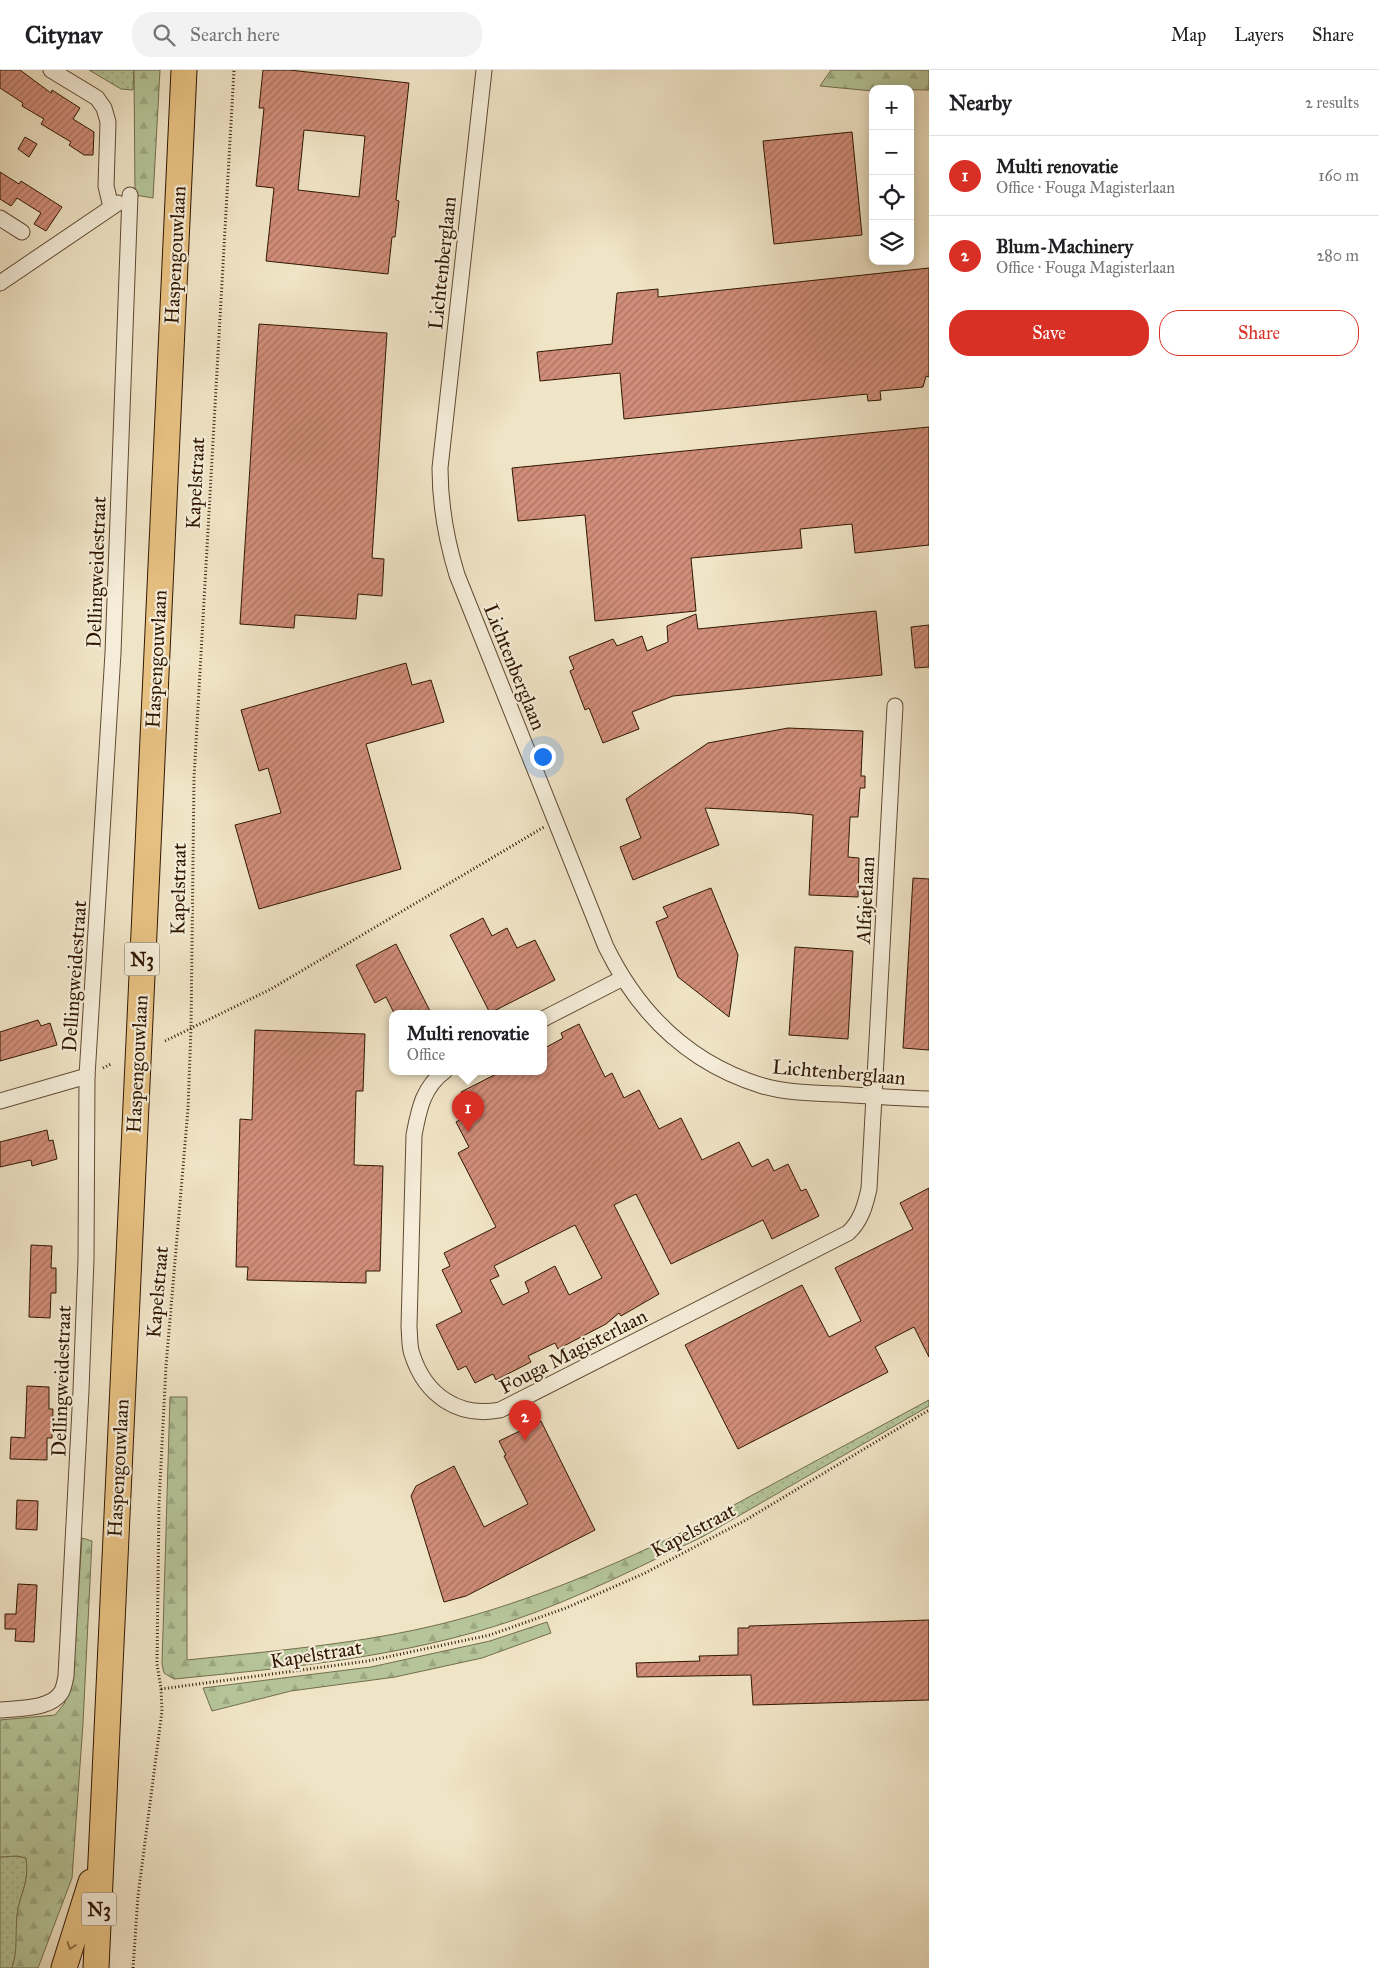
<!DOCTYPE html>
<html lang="en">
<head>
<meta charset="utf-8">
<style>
  body { margin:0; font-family:"IM FELL Great Primer",serif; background:#f2f2f2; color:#202124 }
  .controls { position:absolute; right:15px; top:15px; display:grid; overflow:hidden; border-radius:10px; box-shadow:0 2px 12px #0003 }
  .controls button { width:45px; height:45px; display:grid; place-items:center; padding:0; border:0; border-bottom:1px solid #e0e0e0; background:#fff; color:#202124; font:25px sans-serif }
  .you { position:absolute; left:542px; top:686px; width:18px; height:18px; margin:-12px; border:4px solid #fff; border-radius:50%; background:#1a73e8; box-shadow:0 0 0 8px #1a73e833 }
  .badge { display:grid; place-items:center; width:32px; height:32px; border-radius:50%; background:#d93025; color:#fff; font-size:16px; font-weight:700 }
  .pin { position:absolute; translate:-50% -41px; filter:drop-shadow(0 1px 2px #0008) }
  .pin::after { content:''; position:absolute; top:26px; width:18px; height:15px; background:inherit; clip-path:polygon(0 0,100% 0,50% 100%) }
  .popup { position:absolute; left:389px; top:940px; width:158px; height:65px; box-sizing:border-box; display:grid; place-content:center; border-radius:10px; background:#fff; filter:drop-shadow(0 1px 4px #0005); font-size:16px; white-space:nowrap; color:#757577 }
  .popup b { font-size:19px; color:#202124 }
  .popup::after { content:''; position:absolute; left:50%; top:100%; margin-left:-10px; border:10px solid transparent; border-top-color:#fff }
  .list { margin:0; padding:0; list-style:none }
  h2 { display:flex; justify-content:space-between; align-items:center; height:65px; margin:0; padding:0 20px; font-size:21px }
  h2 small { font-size:16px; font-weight:400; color:#757577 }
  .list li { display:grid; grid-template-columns:32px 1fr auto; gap:15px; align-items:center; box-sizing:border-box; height:80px; padding:0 20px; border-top:1px solid #e0e0e0 }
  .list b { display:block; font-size:19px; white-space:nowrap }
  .list p { margin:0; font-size:16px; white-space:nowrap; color:#757577 }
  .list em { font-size:16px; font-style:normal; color:#757577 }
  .actions { display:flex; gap:10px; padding:15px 20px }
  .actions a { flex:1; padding:11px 0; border:1px solid #d93025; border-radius:20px; text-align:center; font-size:18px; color:#d93025 }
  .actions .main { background:#d93025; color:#fff }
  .icon { flex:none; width:28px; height:28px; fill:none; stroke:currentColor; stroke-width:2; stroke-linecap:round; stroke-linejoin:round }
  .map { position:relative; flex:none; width:929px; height:1898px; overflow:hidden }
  header { display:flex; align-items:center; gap:30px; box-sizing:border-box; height:70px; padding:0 25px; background:#fff; border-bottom:1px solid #e0e0e0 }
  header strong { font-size:24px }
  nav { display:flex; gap:28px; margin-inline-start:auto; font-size:18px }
  .search { width:350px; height:45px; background:#f2f2f2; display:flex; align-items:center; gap:12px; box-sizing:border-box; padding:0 18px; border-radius:20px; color:#757577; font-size:19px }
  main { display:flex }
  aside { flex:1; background:#fff }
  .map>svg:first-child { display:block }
  .grass { fill:url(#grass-dots); stroke:#726e4c }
  .forest { fill:url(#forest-firs); stroke:#726e4c }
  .building { fill:url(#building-hatch); stroke:#301700; fill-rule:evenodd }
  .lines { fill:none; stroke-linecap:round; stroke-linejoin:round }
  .street-casing { stroke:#604a32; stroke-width:17 }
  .primary-casing { stroke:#301700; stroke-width:27 }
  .path { stroke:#301700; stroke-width:3; stroke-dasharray:1 2.5; stroke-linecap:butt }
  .street { stroke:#f5edda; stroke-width:15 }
  .primary { stroke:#e8c283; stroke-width:25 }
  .oneway { stroke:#8c6c42 }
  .labels { text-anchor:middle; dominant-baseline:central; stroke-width:4.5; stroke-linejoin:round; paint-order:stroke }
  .shield { fill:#f5edda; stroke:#6b5741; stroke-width:1 }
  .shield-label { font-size:19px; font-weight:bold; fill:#301700 }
  .street-label { font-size:20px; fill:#301700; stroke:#f5edda }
</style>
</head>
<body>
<header>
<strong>Citynav</strong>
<div class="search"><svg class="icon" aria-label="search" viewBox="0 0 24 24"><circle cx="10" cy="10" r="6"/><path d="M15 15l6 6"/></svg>Search here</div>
<nav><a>Map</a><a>Layers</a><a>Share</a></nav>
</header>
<main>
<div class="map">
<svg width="929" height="1898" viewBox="0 0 929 1898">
  <defs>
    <pattern id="grass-dots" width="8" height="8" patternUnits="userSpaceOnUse" patternTransform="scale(1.25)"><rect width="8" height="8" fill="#b5c599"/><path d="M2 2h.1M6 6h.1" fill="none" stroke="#9ca882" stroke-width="1.8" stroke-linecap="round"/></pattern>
    <pattern id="forest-firs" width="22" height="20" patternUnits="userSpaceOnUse" patternTransform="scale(1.25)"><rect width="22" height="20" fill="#b5c599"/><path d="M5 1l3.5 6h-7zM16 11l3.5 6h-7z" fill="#9ca882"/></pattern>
    <pattern id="building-hatch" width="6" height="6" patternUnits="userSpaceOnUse" patternTransform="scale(1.25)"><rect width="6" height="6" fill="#d08d79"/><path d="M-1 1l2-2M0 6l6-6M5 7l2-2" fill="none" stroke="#a97261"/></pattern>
  </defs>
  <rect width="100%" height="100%" fill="#f0e4c6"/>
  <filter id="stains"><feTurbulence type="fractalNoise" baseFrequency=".004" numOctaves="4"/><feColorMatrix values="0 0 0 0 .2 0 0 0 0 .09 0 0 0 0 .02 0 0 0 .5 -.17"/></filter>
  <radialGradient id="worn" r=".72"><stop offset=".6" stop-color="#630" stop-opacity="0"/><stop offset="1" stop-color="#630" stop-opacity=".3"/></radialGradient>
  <g class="grass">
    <path d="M89 0H134L133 20 121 19Z"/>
    <path d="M929 1330V1336L702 1467 695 1456Z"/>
    <path d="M17 1786 26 1788C30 1814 19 1824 17 1846 16 1864 18 1881 12 1898H0V1787Z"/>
  </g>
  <g class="forest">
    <path d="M134 0H160L153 128 135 125Z"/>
    <path d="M831 0H929V20L873 19V21L820 16Z"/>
    <path d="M170 1327H187V1590C273 1581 361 1574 445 1553 532 1531 615 1495 695 1456L702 1467C640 1496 579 1528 514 1550 406 1587 287 1598 174 1609L164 1603 162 1594Z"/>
    <path d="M82 1468 92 1471 83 1653 72 1808 38 1898H12C18 1881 15 1864 17 1846 19 1824 30 1814 26 1788L17 1786 0 1787V1650L55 1645 64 1634 72 1614Z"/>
    <path d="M547 1552 551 1563 482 1588 395 1607 291 1621 212 1641 203 1618 371 1597 490 1571Z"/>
  </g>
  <g class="building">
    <path d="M0 0H20L51 23 52 20 80 38 73 49 94 62 93 85H84L69 75 71 72 41 54 44 49 22 36 23 33 0 18Z"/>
    <path d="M263 0H289L409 13 396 130 399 131 395 167H392L388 204 266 191 274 118 256 116 264 38H259ZM304 60 365 66 359 127 298 120Z"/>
    <path d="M852 62 862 165 774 174 763 71Z"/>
    <path d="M25 67 37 74 29 87 18 79Z"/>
    <path d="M0 102 19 114 21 111 62 137 46 161 34 154 41 143 17 128 11 136 0 129Z"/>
    <path d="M929 198V307L926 306 923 317 880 321 881 330 868 331 867 324 624 349 620 303 540 311 537 282 612 274 617 223 658 219V227Z"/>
    <path d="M259 254 387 263 372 488 384 489 382 526 358 524 356 549 295 545 294 558 240 554Z"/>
    <path d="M929 357V475L855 483 852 454 800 459 802 478 691 488 696 541 595 551 585 445 518 451 512 398Z"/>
    <path d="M876 541 882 605 673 626 632 642 639 659 603 673 589 638 585 640 570 601 574 599 569 587 613 569 617 576 642 566 647 581 668 572 667 556 696 544 698 559Z"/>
    <path d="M929 555V597L915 598 911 557Z"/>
    <path d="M406 593 412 615 431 610 444 652 366 674 401 799 259 839 235 755 281 743 268 698 259 701 241 640Z"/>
    <path d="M788 658 863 661 861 706H865V718H860L858 747H850L848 787 859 788 858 827 809 825 813 745 795 743 705 738 719 775 633 810 620 777 641 768 626 729 708 673Z"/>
    <path d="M913 808 929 809V980L903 978Z"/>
    <path d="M711 818 738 885 729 947 678 907 656 852 668 847 663 837Z"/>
    <path d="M483 848 492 866 507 858 517 878 535 870 555 910 490 943 450 865Z"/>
    <path d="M396 874 431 943H394L386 927 375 933 356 895Z"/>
    <path d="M795 877 853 881 848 969 789 965Z"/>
    <path d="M38 950 41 956 50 953 57 975 0 991V962Z"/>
    <path d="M579 954 605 1007 612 1003 624 1028 639 1020 659 1059 681 1048 702 1090 739 1072 752 1097 768 1089 774 1101 788 1094 801 1121 806 1119 819 1146 772 1169 763 1150 671 1194 636 1124 614 1135 659 1224 621 1246 619 1243 606 1254 558 1279 555 1273 528 1286 531 1292 496 1310 493 1304 475 1313 466 1296 458 1300 436 1255 462 1242 442 1200 450 1196 444 1183 496 1157 458 1083 469 1077 456 1052 472 1043 461 1022 502 1001H543V979L563 968 561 963ZM575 1155 602 1208 569 1225 555 1196 525 1212 529 1222 503 1235 490 1210 499 1206 494 1196Z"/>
    <path d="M255 960 365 964 363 1021H356L354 1095 383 1096 380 1201H366V1213L247 1210 248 1197H236L240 1049 252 1050Z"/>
    <path d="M47 1060 49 1071 53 1070 57 1089 32 1096 31 1090 0 1097V1072Z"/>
    <path d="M929 1118V1287L914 1257 875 1277 888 1302 738 1379 685 1275 802 1215 829 1267 861 1251 835 1198 913 1159 900 1133Z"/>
    <path d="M31 1175 52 1176 51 1198H56V1223H51L50 1248 29 1247Z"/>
    <path d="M27 1316 49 1317V1339H53L52 1368H47V1390L10 1389 11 1367 25 1368Z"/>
    <path d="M541 1351 595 1460 466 1526 444 1532 411 1426 416 1416 454 1396 484 1457 528 1434 504 1386 506 1385 499 1371Z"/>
    <path d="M17 1430 38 1431 37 1460 16 1459Z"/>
    <path d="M18 1514 37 1515 34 1572 15 1571 16 1559H5V1544H16Z"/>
    <path d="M929 1550V1630L753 1635 751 1605 637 1607 636 1593 700 1591 699 1586 738 1585V1558H749V1556Z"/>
  </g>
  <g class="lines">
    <defs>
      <g id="street">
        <path d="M51 0 97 28 104 38 108 52 106 116 111 137"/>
        <path d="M484 0 440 398C440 436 446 469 457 505L606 877C639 944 690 994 763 1016 787 1023 813 1023 838 1024 868 1026 899 1028 929 1029"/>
        <path d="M0 148 22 162"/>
        <path d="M0 213 118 133"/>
        <path d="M543 949 621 909"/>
        <path d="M445 1001C423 1017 419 1039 414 1065L409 1257C410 1266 409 1276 412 1284 425 1325 458 1348 500 1340L848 1163C861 1151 865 1136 869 1119L895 636"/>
        <path d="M0 1031 87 1006"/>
        <path d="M0 1640C17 1638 52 1640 62 1621 64 1617 65 1611 66 1606L81 1320 86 1189 87 1006 113 583 130 125"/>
      </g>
      <g id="primary">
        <path d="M64 1898 91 1812"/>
        <path d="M96 1898 184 0"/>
      </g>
    </defs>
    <use href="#street" class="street-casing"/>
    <use href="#primary" class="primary-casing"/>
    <g class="path">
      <path d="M165 971 271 919 544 757"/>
      <path d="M103 998 111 994"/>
      <path d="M161 1619 368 1591 490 1565 566 1538 645 1503 744 1451 929 1340"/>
      <path d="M133 1898 138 1826 162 1641 161 1619 157 1594 159 1434 166 1296 188 1039 191 959 194 708 234 0"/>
    </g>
    <use href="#street" class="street"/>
    <use href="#primary" class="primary"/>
  </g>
  <defs><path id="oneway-chevron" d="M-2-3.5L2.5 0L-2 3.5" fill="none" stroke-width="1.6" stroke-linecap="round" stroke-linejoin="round" transform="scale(1.25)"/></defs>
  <use class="oneway" href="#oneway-chevron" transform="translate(71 1876) rotate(108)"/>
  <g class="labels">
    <g class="shield">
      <rect x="124.5" y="872.5" width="35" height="33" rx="4"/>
      <rect x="81.5" y="1822.5" width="35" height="33" rx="4"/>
    </g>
    <g class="shield-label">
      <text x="142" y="889">N3</text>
      <text x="99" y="1839">N3</text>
    </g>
    <g class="street-label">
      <text transform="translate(175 185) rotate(-87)">Haspengouwlaan</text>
      <text transform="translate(442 193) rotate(-84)">Lichtenberglaan</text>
      <text transform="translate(195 413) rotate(-87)">Kapelstraat</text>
      <text transform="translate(96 502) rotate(-88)">Dellingweidestraat</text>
      <text transform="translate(156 589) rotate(-87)">Haspengouwlaan</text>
      <text transform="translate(515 597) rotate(68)">Lichtenberglaan</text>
      <text transform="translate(178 819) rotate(-89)">Kapelstraat</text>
      <text transform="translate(865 830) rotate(-87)">Alfajetlaan</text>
      <text transform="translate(74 906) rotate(-86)">Dellingweidestraat</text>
      <text transform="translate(137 994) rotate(-87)">Haspengouwlaan</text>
      <text transform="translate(839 1002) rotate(5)">Lichtenberglaan</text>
      <text transform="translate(157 1222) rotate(-85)">Kapelstraat</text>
      <text transform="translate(573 1281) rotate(-27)">Fouga Magisterlaan</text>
      <text transform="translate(61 1311) rotate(-88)">Dellingweidestraat</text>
      <text transform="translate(118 1398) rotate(-87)">Haspengouwlaan</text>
      <text transform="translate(693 1460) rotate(-28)">Kapelstraat</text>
      <text transform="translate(316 1584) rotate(-9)">Kapelstraat</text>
    </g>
  </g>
  <rect width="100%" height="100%" filter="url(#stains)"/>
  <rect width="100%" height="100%" fill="url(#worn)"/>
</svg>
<div class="controls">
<button>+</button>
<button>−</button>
<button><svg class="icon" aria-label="locate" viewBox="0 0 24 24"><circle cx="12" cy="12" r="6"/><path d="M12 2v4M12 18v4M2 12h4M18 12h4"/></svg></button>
<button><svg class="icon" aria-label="layers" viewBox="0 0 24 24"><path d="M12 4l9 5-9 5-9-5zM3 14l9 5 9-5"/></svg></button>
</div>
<div class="you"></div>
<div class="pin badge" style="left:468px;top:1062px">1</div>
<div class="popup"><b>Multi renovatie</b>Office</div>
<div class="pin badge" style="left:525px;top:1371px">2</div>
</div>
<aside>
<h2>Nearby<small>2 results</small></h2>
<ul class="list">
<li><span class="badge">1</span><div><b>Multi renovatie</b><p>Office · Fouga Magisterlaan</p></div><em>160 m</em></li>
<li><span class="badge">2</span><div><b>Blum-Machinery</b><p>Office · Fouga Magisterlaan</p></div><em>280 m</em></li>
</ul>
<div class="actions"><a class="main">Save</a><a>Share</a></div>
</aside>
</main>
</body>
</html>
